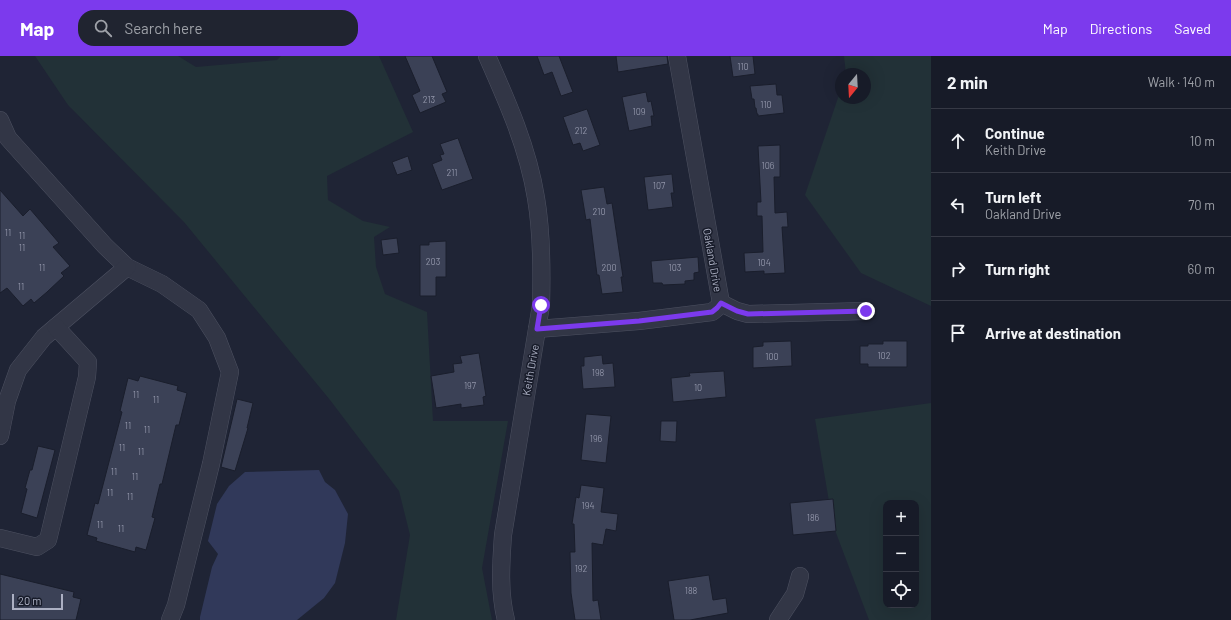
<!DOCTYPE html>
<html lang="en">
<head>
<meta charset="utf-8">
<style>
  body { margin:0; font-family:Barlow,sans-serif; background:#202430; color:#f1f3f6 }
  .controls { position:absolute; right:12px; bottom:12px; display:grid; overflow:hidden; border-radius:8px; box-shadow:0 4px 16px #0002 }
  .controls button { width:36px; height:36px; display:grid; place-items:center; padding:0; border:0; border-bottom:1px solid #363945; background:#171b28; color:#f1f3f6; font:20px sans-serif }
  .compass { position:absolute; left:835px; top:12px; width:36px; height:36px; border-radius:50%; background:#171b28; box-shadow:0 4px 16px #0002; rotate:198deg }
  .scale { position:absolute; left:12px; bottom:10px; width:51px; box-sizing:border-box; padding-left:4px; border:2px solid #acb0c3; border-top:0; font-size:11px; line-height:14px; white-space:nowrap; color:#acb0c3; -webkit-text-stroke:3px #181c2a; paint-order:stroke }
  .stop { position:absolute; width:12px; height:12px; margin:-9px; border:3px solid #7c3aed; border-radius:50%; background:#fff }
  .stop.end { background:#7c3aed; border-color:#fff; box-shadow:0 1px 4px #0008 }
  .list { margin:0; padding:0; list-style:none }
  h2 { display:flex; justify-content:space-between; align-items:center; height:52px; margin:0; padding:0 16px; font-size:17px }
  h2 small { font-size:13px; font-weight:400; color:#9ea1a8 }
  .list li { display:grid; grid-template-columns:26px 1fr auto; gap:12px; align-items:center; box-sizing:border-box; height:64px; padding:0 16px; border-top:1px solid #363945 }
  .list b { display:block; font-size:15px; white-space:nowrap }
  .list p { margin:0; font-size:13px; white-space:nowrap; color:#9ea1a8 }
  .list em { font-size:13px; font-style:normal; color:#9ea1a8 }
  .icon { flex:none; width:22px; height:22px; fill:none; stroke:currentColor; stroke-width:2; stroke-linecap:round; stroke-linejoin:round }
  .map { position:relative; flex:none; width:931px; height:564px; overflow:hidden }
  header { display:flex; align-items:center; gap:24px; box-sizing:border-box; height:56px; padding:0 20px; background:#7c3aed; color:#fff }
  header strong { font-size:19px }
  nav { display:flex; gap:22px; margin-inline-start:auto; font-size:14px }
  .search { width:280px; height:36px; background:#202430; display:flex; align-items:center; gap:10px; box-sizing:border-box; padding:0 14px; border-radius:16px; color:#9ea1a8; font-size:15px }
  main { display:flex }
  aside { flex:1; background:#171b28 }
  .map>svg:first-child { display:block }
  .green { fill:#223137; fill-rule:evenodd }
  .water { fill:#31395a }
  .building { fill:#3b4156; stroke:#1a1e2c }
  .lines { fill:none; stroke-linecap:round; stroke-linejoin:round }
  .minor-casing { stroke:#4d5161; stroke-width:18 }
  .minor { stroke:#323646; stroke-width:17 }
  .route { stroke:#7c3aed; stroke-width:5 }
  .labels { text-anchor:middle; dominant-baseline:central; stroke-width:3; stroke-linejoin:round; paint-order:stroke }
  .number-label { font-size:9px; fill:#9094a8 }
  .street-label { font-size:11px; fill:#acb0c3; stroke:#181c2a }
</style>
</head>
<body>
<header>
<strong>Map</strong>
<div class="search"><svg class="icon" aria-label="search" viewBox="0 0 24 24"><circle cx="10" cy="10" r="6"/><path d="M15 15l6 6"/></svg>Search here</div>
<nav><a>Map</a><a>Directions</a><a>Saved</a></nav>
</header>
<main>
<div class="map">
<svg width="931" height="564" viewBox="0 0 931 564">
  <rect width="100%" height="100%" fill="#1f2435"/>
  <g class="green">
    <path d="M35 0H178L196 11 277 4 281 0H379L413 76 327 120 328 144 363 165 390 171 374 181 376 211 385 238 427 256 433 365H508L482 512 492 564H396L410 479 399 435 330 344 184 166 68 49Z"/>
    <path d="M844 0H931V250L861 217 805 139 841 33V42H865V18H846Z"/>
    <path d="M931 347V564H869L833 469 815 363ZM886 447H916V549H886Z"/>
  </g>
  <path class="water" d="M319 414 325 426 335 434 348 458 345 487 335 527 324 542 297 564H200V561L212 511 218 498 208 485 217 448 229 430 245 416Z"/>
  <g class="building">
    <path d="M405 0H432L447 36 442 38 446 46 420 57 412 39 420 35Z"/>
    <path d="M537 0H559L573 36 561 40 552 16 544 19Z"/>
    <path d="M616 0H667L668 8 618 16Z"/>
    <path d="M730 0H753L755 18 733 21Z"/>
    <path d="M776 28 777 39H782L784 57 758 60V58H757L756 52H755L754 43H752L750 30Z"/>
    <path d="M646 36 648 46 651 45 654 60H651L652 70 629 75 622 41Z"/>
    <path d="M587 53 600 89 583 95 580 87 573 89 563 61Z"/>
    <path d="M458 82 473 123 442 134 432 108 442 104 440 99 444 98 440 88Z"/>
    <path d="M780 89V121H774L775 157 787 156 788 171H782L785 217 764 218V215L745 216 744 197 763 196 762 160H757V146H761L758 90Z"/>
    <path d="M408 100 412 114 397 119 392 106Z"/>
    <path d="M672 118 674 137H671L673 151 648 154 644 121Z"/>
    <path d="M604 131 607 148 612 147 623 221H621L623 236 602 238 599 219H597L590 163 586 164 581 134Z"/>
    <path d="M0 134 23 160 30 153 59 187 53 191 70 210 61 217 64 220 47 236 34 247 31 243 23 250 7 232 0 237Z"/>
    <path d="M397 182 399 197 383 199 381 184Z"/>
    <path d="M446 185V221H436V240H420V189H429V186Z"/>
    <path d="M698 201 699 216 694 217V224L685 225V228L663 229 662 227H653L651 205Z"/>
    <path d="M791 285 792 310 753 312V291L763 290V286Z"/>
    <path d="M883 285H907V311H868V308H860V290H868V288H883Z"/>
    <path d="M479 297 486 340 483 341 484 349 461 352V348L436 352 431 320 454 316 453 308 462 307 460 300Z"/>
    <path d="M602 299 603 308 613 307 615 331 583 333 581 310H584V301Z"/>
    <path d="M724 315 726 341 673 346 671 322 690 320 689 317Z"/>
    <path d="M140 320 178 330 177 334 187 337 179 369H176L162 428H160L152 461 155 462 146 494 136 491 135 496 96 485 97 482 87 479 95 447 98 448 122 356 120 355 128 322 138 325Z"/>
    <path d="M237 343 253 347 247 372H248L235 415 221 411Z"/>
    <path d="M586 358 611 360 606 407 581 404Z"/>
    <path d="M661 365H677L676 386 660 385Z"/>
    <path d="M38 390 55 394 37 462 21 457 27 433 25 432 30 414H32Z"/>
    <path d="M581 429 604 432 601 456 618 458 616 475 606 473 603 489 592 487 593 545 598 544 601 564H575L571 537 570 496H575L574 468H572L576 441 579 442Z"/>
    <path d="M833 443 836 475 793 479 790 447Z"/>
    <path d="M0 518 74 536 73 541 81 543 76 564H0Z"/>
    <path d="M709 519 713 544 726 542 728 557 690 564H674L668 525Z"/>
  </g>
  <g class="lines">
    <defs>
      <g id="minor">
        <path d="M487 0C507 45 528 92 536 142 542 177 542 213 541 249L503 479C501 507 499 537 506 564"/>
        <path d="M0 64 8 82 105 190 127 211 162 228 199 254 217 282 230 316 211 408 176 549 170 564"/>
        <path d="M721 247 737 255 748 258 866 255"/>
        <path d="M537 273 639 265 712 256 717 252 721 247 677 0"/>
        <path d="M0 380 7 345 18 314 44 281 127 211"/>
        <path d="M0 482 37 491 48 484 87 321 88 306 56 271"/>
        <path d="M778 564 795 538 800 520"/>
      </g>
    </defs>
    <use href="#minor" class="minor-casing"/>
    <use href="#minor" class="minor"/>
  </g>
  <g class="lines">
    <path class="route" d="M541 249 537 273 639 265 712 256 717 252 721 247 737 255 748 258 866 255"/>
  </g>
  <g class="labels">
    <g class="number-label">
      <text x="743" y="10">110</text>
      <text x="429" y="43">213</text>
      <text x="766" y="48">110</text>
      <text x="639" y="55">109</text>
      <text x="581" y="74">212</text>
      <text x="768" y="109">106</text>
      <text x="452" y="116">211</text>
      <text x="659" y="129">107</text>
      <text x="599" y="155">210</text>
      <text x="8" y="176">11</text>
      <text x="22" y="179">11</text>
      <text x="22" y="191">11</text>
      <text x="433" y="205">203</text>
      <text x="764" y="206">104</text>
      <text x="42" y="211">11</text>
      <text x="609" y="211">200</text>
      <text x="675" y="211">103</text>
      <text x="21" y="230">11</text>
      <text x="884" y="299">102</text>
      <text x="772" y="300">100</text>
      <text x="598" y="316">198</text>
      <text x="470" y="329">197</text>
      <text x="698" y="331">10</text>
      <text x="136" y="338">11</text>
      <text x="156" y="343">11</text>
      <text x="128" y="369">11</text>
      <text x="147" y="373">11</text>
      <text x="596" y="382">196</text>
      <text x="122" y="391">11</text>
      <text x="141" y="395">11</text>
      <text x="114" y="415">11</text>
      <text x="135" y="420">11</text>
      <text x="110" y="436">11</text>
      <text x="130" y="440">11</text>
      <text x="588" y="449">194</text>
      <text x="813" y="461">186</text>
      <text x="100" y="468">11</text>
      <text x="121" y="472">11</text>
      <text x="581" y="512">192</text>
      <text x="691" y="534">188</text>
    </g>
    <g class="street-label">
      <text transform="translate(713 204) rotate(80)">Oakland Drive</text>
      <text transform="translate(530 314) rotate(-80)">Keith Drive</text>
    </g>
  </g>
</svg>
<div class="controls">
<button>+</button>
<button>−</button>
<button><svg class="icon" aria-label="locate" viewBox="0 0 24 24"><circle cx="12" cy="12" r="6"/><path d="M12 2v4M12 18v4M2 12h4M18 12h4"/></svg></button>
</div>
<svg class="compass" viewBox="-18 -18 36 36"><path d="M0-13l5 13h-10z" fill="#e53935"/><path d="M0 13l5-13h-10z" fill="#9ea1a8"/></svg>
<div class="scale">20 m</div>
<div class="stop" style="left:541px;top:249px"></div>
<div class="stop end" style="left:866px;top:255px"></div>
</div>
<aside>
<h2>2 min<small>Walk · 140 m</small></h2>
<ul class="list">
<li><svg class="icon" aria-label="ahead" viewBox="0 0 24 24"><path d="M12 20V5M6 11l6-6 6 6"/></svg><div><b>Continue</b><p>Keith Drive</p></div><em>10 m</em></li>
<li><svg class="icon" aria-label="left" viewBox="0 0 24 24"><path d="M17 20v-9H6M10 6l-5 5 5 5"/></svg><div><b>Turn left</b><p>Oakland Drive</p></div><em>70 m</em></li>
<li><svg class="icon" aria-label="right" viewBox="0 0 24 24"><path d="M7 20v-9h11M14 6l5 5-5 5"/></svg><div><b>Turn right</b></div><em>60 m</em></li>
<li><svg class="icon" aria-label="arrive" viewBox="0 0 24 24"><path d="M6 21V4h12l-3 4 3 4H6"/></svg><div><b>Arrive at destination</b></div></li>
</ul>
</aside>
</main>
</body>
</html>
